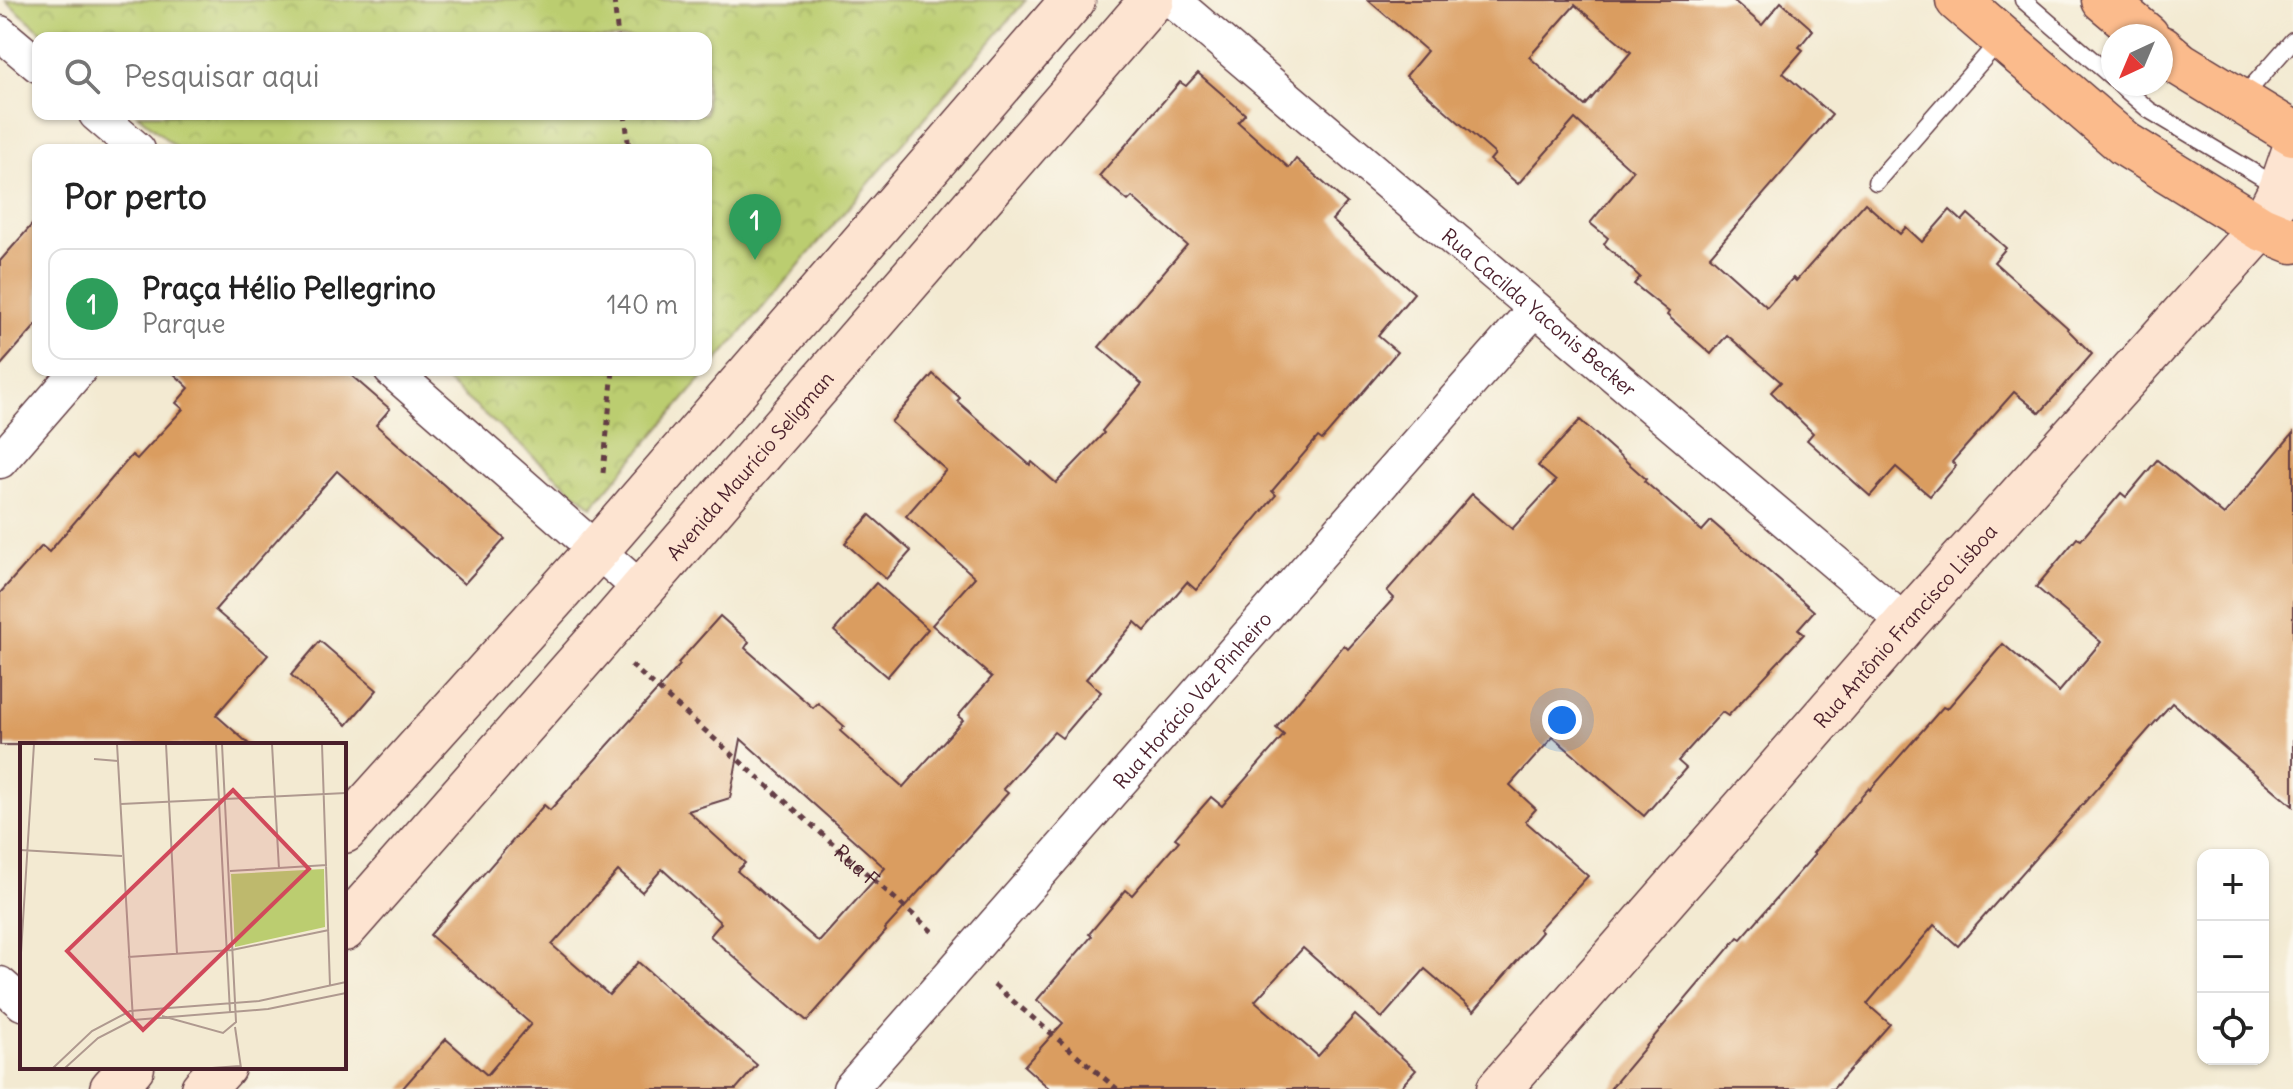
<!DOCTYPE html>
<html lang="pt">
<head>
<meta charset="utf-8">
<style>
  body { margin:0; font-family:Delius,sans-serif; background:#f2f2f2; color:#222 }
  .controls { position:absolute; right:24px; bottom:24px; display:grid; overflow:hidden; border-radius:16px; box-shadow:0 2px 6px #0004 }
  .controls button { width:72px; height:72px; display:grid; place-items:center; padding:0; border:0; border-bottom:2px solid #e0e0e0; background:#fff; color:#222; font:40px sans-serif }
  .compass { position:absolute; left:2101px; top:24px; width:72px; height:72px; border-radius:50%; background:#fff; box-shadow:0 2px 6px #0004; rotate:224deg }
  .you { position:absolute; left:1562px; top:720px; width:28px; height:28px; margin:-20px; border:6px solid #fff; border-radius:50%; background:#1a73e8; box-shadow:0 0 0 12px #1a73e833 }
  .badge { display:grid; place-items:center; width:52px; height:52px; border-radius:50%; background:#d1495b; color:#fff; font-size:26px; font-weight:700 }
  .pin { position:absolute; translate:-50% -66px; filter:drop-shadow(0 2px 4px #0008) }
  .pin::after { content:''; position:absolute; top:42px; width:28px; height:24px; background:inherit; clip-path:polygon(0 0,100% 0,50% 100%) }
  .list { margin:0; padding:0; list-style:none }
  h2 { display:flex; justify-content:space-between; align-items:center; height:104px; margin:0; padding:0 32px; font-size:34px }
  h2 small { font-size:26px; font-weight:400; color:#767676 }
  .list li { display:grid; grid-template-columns:52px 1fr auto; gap:24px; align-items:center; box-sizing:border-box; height:112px; margin:0 16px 16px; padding:0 16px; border:2px solid #e0e0e0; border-radius:16px }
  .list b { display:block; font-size:30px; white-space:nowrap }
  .list p { margin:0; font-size:26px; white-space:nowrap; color:#767676 }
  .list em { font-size:26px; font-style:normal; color:#767676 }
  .icon { flex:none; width:44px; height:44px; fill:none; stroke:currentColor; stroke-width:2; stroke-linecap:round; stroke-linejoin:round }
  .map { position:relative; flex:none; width:2293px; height:1089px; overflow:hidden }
  .search { position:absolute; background:#fff; box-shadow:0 2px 6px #0004; left:32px; top:32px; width:680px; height:88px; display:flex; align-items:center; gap:20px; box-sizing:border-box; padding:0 28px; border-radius:16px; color:#767676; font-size:30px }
  .panel { position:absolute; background:#fff; box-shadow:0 2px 6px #0004; left:32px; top:144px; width:680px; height:232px; border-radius:16px }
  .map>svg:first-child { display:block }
  .park { fill:url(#park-crowns); stroke:#82764e; stroke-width:2 }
  .building { fill:#da9d60; fill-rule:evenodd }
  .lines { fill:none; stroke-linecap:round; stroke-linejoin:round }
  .lane-casing { stroke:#633d44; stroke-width:19 }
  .street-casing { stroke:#633d44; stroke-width:37 }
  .secondary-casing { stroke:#633d44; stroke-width:47 }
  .primary-casing { stroke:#633d44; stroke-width:47 }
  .path { stroke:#633d44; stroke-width:5; stroke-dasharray:6 6; stroke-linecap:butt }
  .lane { stroke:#fff; stroke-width:16 }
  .street { stroke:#fff; stroke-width:34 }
  .secondary { stroke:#fde4d1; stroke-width:44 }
  .primary { stroke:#fbbb8c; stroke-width:44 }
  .labels { text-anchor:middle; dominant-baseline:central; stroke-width:8; stroke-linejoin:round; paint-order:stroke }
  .street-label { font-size:20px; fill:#4a1f2b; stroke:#fbf7ec }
  .inset-road { fill:none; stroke:#af998f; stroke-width:2 }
  .view { fill:#d1495b; fill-opacity:0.15; stroke:#d1495b; stroke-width:4 }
  .inset-edge { fill:none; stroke:#4a1f2b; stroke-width:4 }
</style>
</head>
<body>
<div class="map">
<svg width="2293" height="1089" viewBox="0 0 2293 1089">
  <defs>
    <pattern id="park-crowns" width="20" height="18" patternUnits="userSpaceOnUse" patternTransform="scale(2)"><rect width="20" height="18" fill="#bbcd70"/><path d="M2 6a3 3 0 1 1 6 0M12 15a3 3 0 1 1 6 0" fill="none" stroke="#a2b061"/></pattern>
  </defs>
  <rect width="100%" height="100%" fill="#fbf7ec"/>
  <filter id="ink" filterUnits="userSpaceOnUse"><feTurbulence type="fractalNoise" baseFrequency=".0125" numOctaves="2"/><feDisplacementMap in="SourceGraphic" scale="16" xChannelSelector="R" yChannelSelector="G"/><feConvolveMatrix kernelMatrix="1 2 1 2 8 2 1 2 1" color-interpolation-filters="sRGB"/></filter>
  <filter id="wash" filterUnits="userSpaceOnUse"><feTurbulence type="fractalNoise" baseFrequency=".006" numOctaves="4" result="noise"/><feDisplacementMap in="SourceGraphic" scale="32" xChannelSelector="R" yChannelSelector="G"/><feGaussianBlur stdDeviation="1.8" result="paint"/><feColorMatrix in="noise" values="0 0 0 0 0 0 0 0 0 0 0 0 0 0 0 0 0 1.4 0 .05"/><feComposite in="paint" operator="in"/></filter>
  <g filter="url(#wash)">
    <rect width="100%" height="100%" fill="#f3ead2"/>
    <path class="park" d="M5 0H1026L592 507 433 370H706V150H179L137 114H706V38H49Z"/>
    <g id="blocks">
      <g class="building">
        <path d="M1368 0H1733L1762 25 1781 2 1813 30 1799 47 1803 50 1783 73 1832 115 1710 256 1767 307 1793 278 1796 281 1865 203 1900 234 1906 227 1922 242 1950 210 1962 221 1968 214 2006 248 1994 262 2068 328 2067 329 2092 354 2040 413 2014 392 1952 462 1956 466 1930 496 1896 467 1870 496 1807 440 1813 433 1771 392 1781 382 1727 335 1711 354 1667 315 1669 312 1634 284 1640 277 1604 244 1608 238 1590 223 1633 171 1575 119 1518 184 1490 160 1495 154 1406 76 1427 51ZM1575 5 1631 52 1585 106 1529 57Z"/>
        <path d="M1198 73 1245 114 1238 122 1289 168 1296 159 1347 203 1332 220 1414 293 1378 336 1397 352 1322 440 1318 437 1272 491 1276 495 1196 590 1187 582 1145 631 1135 622 1086 679 1101 692 1062 738 1054 732 1003 789 1008 793 885 929 886 931 807 1021 710 936 721 923 662 869 642 892 618 871 552 945 609 995 638 962 757 1065 736 1089H402L446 1039 487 1075 531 1024 430 935 544 805 550 810 680 665 678 663 720 616 749 642 745 648 813 708 818 703 844 726 840 731 903 787 963 720 958 716 992 677 932 625 975 577 906 516 946 470 891 422 933 374 960 398 957 401 1030 465 1032 462 1056 483 1104 433 1102 431 1142 384 1099 347 1187 245 1132 197 1128 201 1099 176 1180 82 1186 86ZM741 739 885 868 819 942 737 871 745 863 688 811 730 798Z"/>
        <path d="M38 218V323L0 366V261Z"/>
        <path d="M170 370H345L390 409 376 425 505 539 464 584 337 471 215 610 268 655 216 715 250 745H0V593L42 546 49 552 132 455 137 459 183 409 176 403 189 388Z"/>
        <path d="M1580 420 1646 479 1644 481 1702 531 1711 521 1814 611 1798 629 1804 634 1728 716 1722 712 1678 761 1686 768 1644 816 1553 737 1510 785 1536 809 1525 821 1588 876 1539 929 1542 932 1474 1011 1425 969 1382 1018 1303 948 1255 1001 1318 1056 1355 1015 1416 1070 1399 1089H1050L1024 1066 1063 1023 1037 1000 1092 936 1089 934 1126 890 1132 895 1179 841 1175 838 1211 797 1222 806 1284 735 1276 728 1344 645 1348 649 1394 598 1387 591 1472 494 1512 529 1556 481 1538 466Z"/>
        <path d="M2293 433V806L2172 703 1958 946 1934 925 1867 1004 1890 1024 1833 1089H1610L1738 937 1741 939 1815 854 1813 853 1869 788 1870 790 1943 707 1947 709 2003 644 2059 692 2101 642 2036 587 2077 538 2081 540 2121 493 2126 497 2157 460 2224 515Z"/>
        <path d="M870 515 911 551 886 579 845 543Z"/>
        <path d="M876 583 928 629 887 677 834 631Z"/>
        <path d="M320 641 377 690 347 725 291 675Z"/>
      </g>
    </g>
  </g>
  <g filter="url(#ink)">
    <use href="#blocks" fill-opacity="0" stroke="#633d44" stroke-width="2"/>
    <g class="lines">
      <defs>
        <g id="lane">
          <path d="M2023 0 2113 78"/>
          <path d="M2119 84 2149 110 2280 188"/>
          <path d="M2241 99 2293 40"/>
          <path d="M1876 182 2001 39"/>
        </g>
        <g id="street">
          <path id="s2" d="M1172 0 1906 623"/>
          <path d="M0 33 38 65"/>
          <path d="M96 114 138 150"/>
          <path d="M391 370 642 590"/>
          <path d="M0 461 79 370"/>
          <path d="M0 984 22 1003"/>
          <path id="s3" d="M850 1089 1534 310"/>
        </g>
        <g id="secondary">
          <path d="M344 831 596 551 1073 0"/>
          <path id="s4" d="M344 929 600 638 1152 0"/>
          <path d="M112 1089 132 1067"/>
          <path d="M203 1089 223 1067"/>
          <path id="s5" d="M1499 1089 1906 623 2261 228 2281 189 2293 154"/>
        </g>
        <g id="primary">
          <path d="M1958 0 2125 144 2261 228 2293 241"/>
          <path d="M2104 0 2147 36"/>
          <path d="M2161 48 2180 64 2293 133"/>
        </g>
      </defs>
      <use href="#lane" class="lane-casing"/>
      <use href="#street" class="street-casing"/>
      <use href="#secondary" class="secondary-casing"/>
      <use href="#primary" class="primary-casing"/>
      <g class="path">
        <path d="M614 0 618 38"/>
        <path d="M625 114 629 150"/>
        <path d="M603 473 613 370"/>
        <path id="s1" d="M631 665 935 934"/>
        <path d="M994 985 1117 1089"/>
      </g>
      <use href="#lane" class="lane"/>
      <use href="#street" class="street"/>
      <use href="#secondary" class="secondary"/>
      <use href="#primary" class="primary"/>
    </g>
  </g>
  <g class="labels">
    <g class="street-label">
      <text stroke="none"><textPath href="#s2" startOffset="482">Rua Cacilda Yaconis Becker</textPath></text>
      <text stroke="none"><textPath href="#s4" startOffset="616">Avenida Maurício Seligman</textPath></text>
      <text stroke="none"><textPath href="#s5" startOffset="616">Rua Antônio Francisco Lisboa</textPath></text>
      <text stroke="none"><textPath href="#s3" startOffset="518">Rua Horácio Vaz Pinheiro</textPath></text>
      <text stroke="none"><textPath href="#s1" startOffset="302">Rua F</textPath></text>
    </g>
  </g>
  <g transform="translate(20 743)">
    <rect width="326" height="326" fill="#f3ead2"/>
    <path d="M304 126 305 184 215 204 211 131Z" fill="#bbcd70"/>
    <path class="inset-road" d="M97 1 113 277M146 1 157 211M196 1 210 269M252 1 259 126M302 1 310 243M74 16 98 18M101 61 326 50M0 107 102 113M210 128 307 122M108 214 212 207 309 187M0 226 14 1M142 273 203 290 216 279 202 1M215 284 221 325M33 325 72 288 110 268 239 258 326 239M45 325 78 295 113 277 248 266 326 250M192 325 220 323"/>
    <path class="view" d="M213 47 289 126 123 287 47 208Z"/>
    <rect width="326" height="326" class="inset-edge"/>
  </g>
</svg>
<div class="controls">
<button>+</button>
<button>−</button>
<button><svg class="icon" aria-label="locate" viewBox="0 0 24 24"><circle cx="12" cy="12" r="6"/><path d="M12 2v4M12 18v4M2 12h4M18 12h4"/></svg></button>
</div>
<svg class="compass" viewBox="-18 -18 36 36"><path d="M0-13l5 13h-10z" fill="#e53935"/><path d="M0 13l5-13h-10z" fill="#767676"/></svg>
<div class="you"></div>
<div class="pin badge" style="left:755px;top:260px;background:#2e9e5b">1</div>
<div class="search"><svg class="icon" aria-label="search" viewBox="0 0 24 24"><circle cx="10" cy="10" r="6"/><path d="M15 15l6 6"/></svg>Pesquisar aqui</div>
<section class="panel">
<h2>Por perto<small></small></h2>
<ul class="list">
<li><span class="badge" style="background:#2e9e5b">1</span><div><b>Praça Hélio Pellegrino</b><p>Parque</p></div><em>140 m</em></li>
</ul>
</section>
</div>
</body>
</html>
